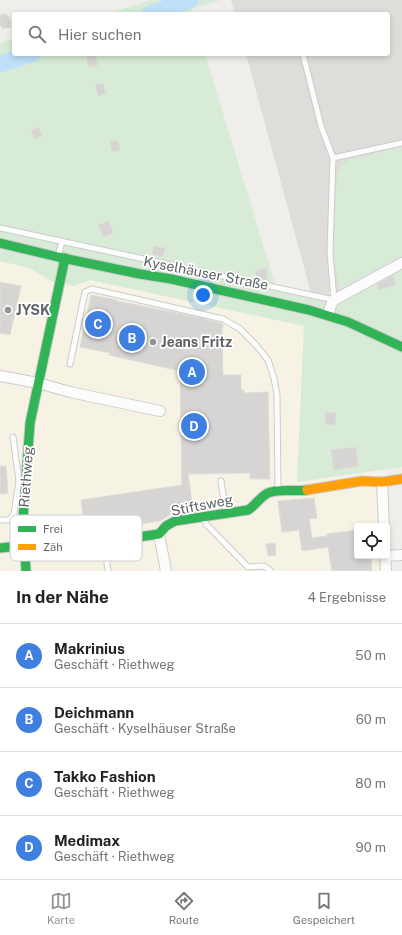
<!DOCTYPE html>
<html lang="de">
<head>
<meta charset="utf-8">
<style>
  body { margin:0; font-family:"Public Sans",sans-serif; background:#f2f2f2; color:#222 }
  .controls { position:absolute; right:12px; bottom:12px; display:grid; overflow:hidden; border-radius:4px; box-shadow:0 2px 6px #0003 }
  .controls button { width:36px; height:36px; display:grid; place-items:center; padding:0; border:0; border-bottom:1px solid #e0e0e0; background:#fff; color:#222; font:20px sans-serif }
  .you { position:absolute; left:203px; top:295px; width:14px; height:14px; margin:-10px; border:3px solid #fff; border-radius:50%; background:#1a73e8; box-shadow:0 0 0 6px #1a73e833 }
  .badge { display:grid; place-items:center; width:26px; height:26px; border-radius:50%; background:#919496; color:#fff; font-size:13px; font-weight:700 }
  .pin { position:absolute; translate:-50% -50%; border:2px solid #fff; box-shadow:0 1px 4px #0006 }
  .list { margin:0; padding:0; list-style:none }
  h2 { display:flex; justify-content:space-between; align-items:center; height:52px; margin:0; padding:0 16px; font-size:17px }
  h2 small { font-size:13px; font-weight:400; color:#767676 }
  .list li { display:grid; grid-template-columns:26px 1fr auto; gap:12px; align-items:center; box-sizing:border-box; height:64px; padding:0 16px; border-top:1px solid #e0e0e0 }
  .list b { display:block; font-size:15px; white-space:nowrap }
  .list p { margin:0; font-size:13px; white-space:nowrap; color:#767676 }
  .list em { font-size:13px; font-style:normal; color:#767676 }
  .icon { flex:none; width:22px; height:22px; fill:none; stroke:currentColor; stroke-width:2; stroke-linecap:round; stroke-linejoin:round }
  .map { position:relative; flex:none; width:402px; height:571px; overflow:hidden }
  .search { position:absolute; background:#fff; box-shadow:0 2px 6px #0003; left:12px; right:12px; top:12px; height:44px; display:flex; align-items:center; gap:10px; box-sizing:border-box; padding:0 14px; border-radius:4px; color:#767676; font-size:15px }
  .sheet { height:308px; background:#fff }
  nav { display:flex; justify-content:space-around; align-items:center; box-sizing:border-box; height:56px; border-top:1px solid #e0e0e0; background:#fff; font-size:11px; color:#767676 }
  nav a { display:grid; justify-items:center; gap:2px }
  nav .on { color:#919496 }
  .map>svg:first-child { display:block }
  .commercial { fill:#f7f3e4; fill-rule:evenodd }
  .industrial { fill:#dfddda }
  .green { fill:#d8ebd6 }
  .lines { fill:none; stroke-linecap:round; stroke-linejoin:round }
  .stream { stroke:#bfe0f9; stroke-width:3 }
  .river { stroke:#bfe0f9; stroke-width:17 }
  .building { fill:#d6d5d3; stroke:#deddd9 }
  .lane-casing { stroke:#cbcccc; stroke-width:7 }
  .street-casing { stroke:#cbcccc; stroke-width:12 }
  .fast-casing { stroke:#cacacb; stroke-width:11 }
  .slow-casing { stroke:#cacacb; stroke-width:11 }
  .lane { stroke:#fdfcfc; stroke-width:5 }
  .street { stroke:#fdfcfc; stroke-width:10 }
  .fast { stroke:#30b455; stroke-width:9 }
  .slow { stroke:#ff9f0a; stroke-width:9 }
  .poi-dot { fill:#919496; stroke:#fff; stroke-width:1.5 }
  .labels { text-anchor:middle; dominant-baseline:central; stroke-width:3.5; stroke-linejoin:round; paint-order:stroke }
  .street-label { font-size:14px; fill:#5f6368; stroke:#fff }
  .poi-label { font-size:14px; font-weight:bold; fill:#5f6368; stroke:#fff; text-anchor:start }
  .key { fill:#fff; stroke:#cfd0d2; stroke-width:1 }
  .key-label { font-size:11px; fill:#5f6368 }
</style>
</head>
<body>
<div class="map">
<svg width="402" height="571" viewBox="0 0 402 571">
  <rect width="100%" height="100%" fill="#efeeea"/>
  <path class="commercial" d="M0 261 30 268 51 281 74 286 90 280 304 326 297 482 387 469 390 571H0ZM357 526H387V556H357Z"/>
  <path class="industrial" d="M231 0H402V257L340 292H330L325 293H311L246 54H388V14H235Z"/>
  <g class="green">
    <path d="M151 0H221L192 9 193 14H107Z"/>
    <path d="M6 40 14 41V54H205L275 284C287 287 299 291 312 293 321 294 330 292 340 292L333 255 337 177C339 170 342 165 348 160L402 147V467L297 482 304 326 90 280 74 286 51 281 30 268 0 261V44Z"/>
  </g>
  <g class="lines">
    <path class="stream" d="M20 54V58"/>
    <g class="river">
      <path d="M150 14 190 0"/>
      <path d="M0 64 32 54"/>
    </g>
  </g>
  <g class="building">
    <path d="M7 14V17H9L11 27 2 29V26H0V15Z"/>
    <path d="M95 54 98 65 89 67 86 57Z"/>
    <path d="M103 83 106 93 98 96 95 85Z"/>
    <path d="M39 127 42 136 34 139 31 130Z"/>
    <path d="M118 140 120 150 112 152 110 142Z"/>
    <path d="M109 221 113 233 103 237 98 225Z"/>
    <path d="M154 246 165 248 163 257 152 255Z"/>
    <path d="M266 268 268 279 261 280 258 279 255 271Z"/>
    <path d="M393 275 396 285 379 290 377 284Z"/>
    <path d="M0 282 21 286 10 335 0 333Z"/>
    <path d="M91 295 117 300V301L202 318 223 324 222 332 223 375H241V390H244V393L268 392 270 479H250V473L188 474 193 510 172 513 160 521 85 532 81 500 182 485 180 371 109 355 110 353 80 347Z"/>
    <path d="M325 412 336 413 335 425 325 424Z"/>
    <path d="M356 447 358 466 334 470 331 450Z"/>
    <path d="M0 466H6L8 493 0 494Z"/>
    <path d="M314 498 317 518 309 519 312 538 327 536V534L357 530V556H365L366 560 371 559 372 571H332L328 547 302 551 299 530 282 532 278 501Z"/>
    <path d="M275 543 276 555 268 556 266 544Z"/>
  </g>
  <g class="lines">
    <defs>
      <g id="lane">
        <path d="M333 158 402 143"/>
        <path d="M0 228 334 300 330 252 333 158 321 126 303 54"/>
        <path d="M58 256 62 242"/>
        <path d="M70 364 85 292 92 289 223 319 240 329 256 345 268 360 274 378 277 395 278 490"/>
        <path d="M13 437 19 481H24"/>
        <path d="M221 481 226 513"/>
        <path d="M203 518 206 524 248 567 264 566 271 571"/>
        <path d="M0 520H9L14 514 19 481"/>
        <path d="M104 543 108 570"/>
      </g>
      <g id="street">
        <path d="M328 315 331 305 334 300 402 263"/>
        <path d="M0 376 38 383 70 392 160 411"/>
        <path d="M382 482 384 526"/>
        <path d="M159 534 166 571"/>
        <path d="M385 556 402 555"/>
        <path d="M385 556 386 571"/>
      </g>
      <g id="fast">
        <path d="M0 243 58 257 140 274 171 279 309 310 348 322 402 347"/>
        <path d="M0 548 54 542 97 543 159 534 166 526 175 521 248 510C255 506 260 497 268 493 278 488 295 492 307 490"/>
        <path d="M26 571 23 520 30 423 65 258"/>
      </g>
      <path id="slow" d="M307 490 362 481 382 482 402 479"/>
    </defs>
    <use href="#lane" class="lane-casing"/>
    <use href="#street" class="street-casing"/>
    <use href="#fast" class="fast-casing"/>
    <use href="#slow" class="slow-casing"/>
    <use href="#lane" class="lane"/>
    <use href="#street" class="street"/>
    <use href="#fast" class="fast"/>
    <use href="#slow" class="slow"/>
  </g>
  <g class="poi-dot">
    <circle cx="8" cy="310" r="4"/>
    <circle cx="153" cy="342" r="4"/>
  </g>
  <g class="labels">
    <g class="street-label">
      <text transform="translate(206 273) rotate(11)">Kyselhäuser Straße</text>
      <text transform="translate(26 477) rotate(-86)">Riethweg</text>
      <text transform="translate(202 505) rotate(-11)">Stiftsweg</text>
    </g>
    <g class="poi-label">
      <text x="16" y="310">JYSK</text>
      <text x="161" y="342">Jeans Fritz</text>
    </g>
  </g>
  <rect x="10" y="515" width="132" height="46" rx="6" class="key"/>
  <rect x="18" y="526" width="18" height="6" fill="#30b455"/>
  <rect x="18" y="544" width="18" height="6" fill="#ff9f0a"/>
  <g class="key-label">
    <text x="43" y="533">Frei</text>
    <text x="43" y="551">Zäh</text>
  </g>
</svg>
<div class="controls">
<button><svg class="icon" aria-label="locate" viewBox="0 0 24 24"><circle cx="12" cy="12" r="6"/><path d="M12 2v4M12 18v4M2 12h4M18 12h4"/></svg></button>
</div>
<div class="you"></div>
<div class="pin badge" style="left:192px;top:372px;background:#3f7fe0">A</div>
<div class="pin badge" style="left:132px;top:338px;background:#3f7fe0">B</div>
<div class="pin badge" style="left:98px;top:324px;background:#3f7fe0">C</div>
<div class="pin badge" style="left:194px;top:426px;background:#3f7fe0">D</div>
<div class="search"><svg class="icon" aria-label="search" viewBox="0 0 24 24"><circle cx="10" cy="10" r="6"/><path d="M15 15l6 6"/></svg>Hier suchen</div>
</div>
<section class="sheet">
<h2>In der Nähe<small>4 Ergebnisse</small></h2>
<ul class="list">
<li><span class="badge" style="background:#3f7fe0">A</span><div><b>Makrinius</b><p>Geschäft · Riethweg</p></div><em>50 m</em></li>
<li><span class="badge" style="background:#3f7fe0">B</span><div><b>Deichmann</b><p>Geschäft · Kyselhäuser Straße</p></div><em>60 m</em></li>
<li><span class="badge" style="background:#3f7fe0">C</span><div><b>Takko Fashion</b><p>Geschäft · Riethweg</p></div><em>80 m</em></li>
<li><span class="badge" style="background:#3f7fe0">D</span><div><b>Medimax</b><p>Geschäft · Riethweg</p></div><em>90 m</em></li>
</ul>
</section>
<nav>
<a class="on"><svg class="icon" aria-label="map" viewBox="0 0 24 24"><path d="M3 6l6-2 6 2 6-2v14l-6 2-6-2-6 2zM9 4v14M15 6v14"/></svg>Karte</a>
<a><svg class="icon" aria-label="directions" viewBox="0 0 24 24"><path d="M12 3l9 9-9 9-9-9zM9 14v-3h6M13 9l2 2-2 2"/></svg>Route</a>
<a><svg class="icon" aria-label="saved" viewBox="0 0 24 24"><path d="M7 4h10v16l-5-4-5 4z"/></svg>Gespeichert</a>
</nav>
</body>
</html>
